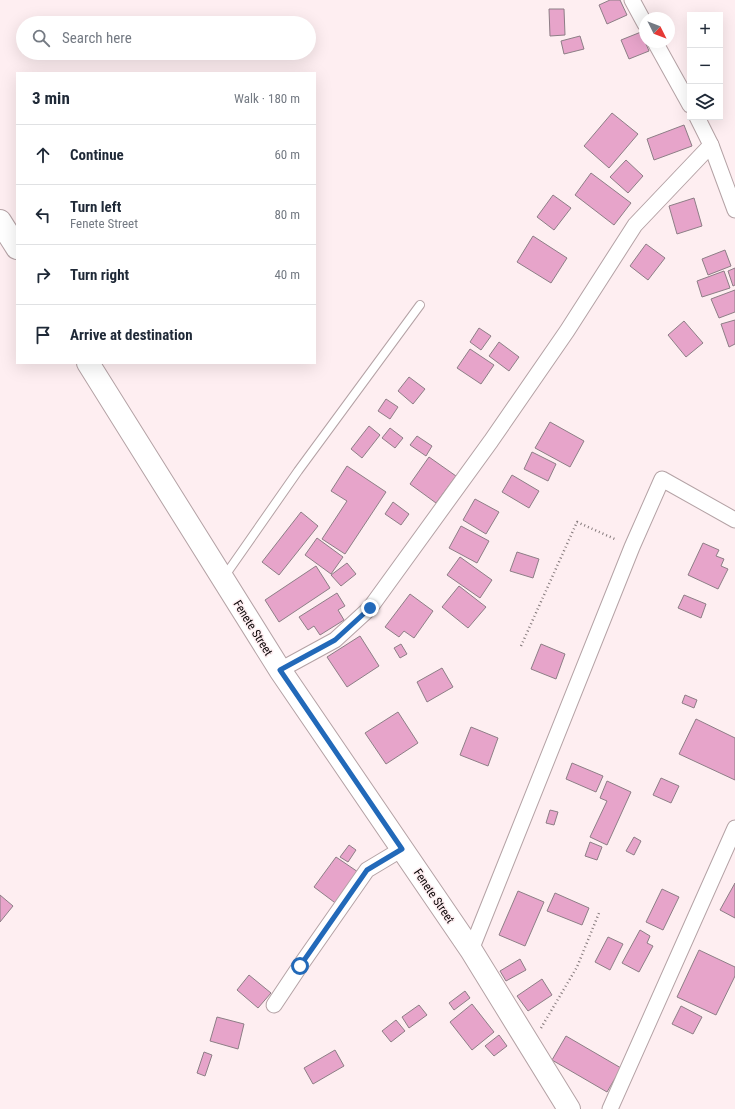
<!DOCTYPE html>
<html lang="en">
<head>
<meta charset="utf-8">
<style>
  body { margin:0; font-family:"Roboto Condensed",sans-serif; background:#f2f2f3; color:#1f2937 }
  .controls { position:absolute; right:12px; top:12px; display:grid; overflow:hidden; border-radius:0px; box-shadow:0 4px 16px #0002 }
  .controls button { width:36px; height:36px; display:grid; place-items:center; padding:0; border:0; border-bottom:1px solid #e0e1e3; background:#fff; color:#1f2937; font:20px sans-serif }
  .compass { position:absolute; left:639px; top:12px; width:36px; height:36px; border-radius:50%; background:#fff; box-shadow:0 4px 16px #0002; rotate:132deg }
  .stop { position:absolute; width:12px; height:12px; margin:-9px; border:3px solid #2269b9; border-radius:50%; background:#fff }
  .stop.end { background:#2269b9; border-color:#fff; box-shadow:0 1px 4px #0008 }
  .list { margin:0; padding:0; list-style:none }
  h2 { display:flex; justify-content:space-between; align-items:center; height:52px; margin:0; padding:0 16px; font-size:17px }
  h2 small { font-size:13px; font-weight:400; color:#747a83 }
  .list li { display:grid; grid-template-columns:26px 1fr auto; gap:12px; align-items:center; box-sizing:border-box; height:60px; padding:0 16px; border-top:1px solid #e0e1e3 }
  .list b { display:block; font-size:15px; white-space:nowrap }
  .list p { margin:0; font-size:13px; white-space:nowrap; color:#747a83 }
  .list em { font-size:13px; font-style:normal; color:#747a83 }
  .icon { flex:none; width:22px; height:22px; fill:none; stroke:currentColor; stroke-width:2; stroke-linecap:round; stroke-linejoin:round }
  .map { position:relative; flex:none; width:735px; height:1109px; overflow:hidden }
  .search { position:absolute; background:#fff; box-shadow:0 4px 16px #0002; left:16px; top:16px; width:300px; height:44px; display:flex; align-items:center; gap:10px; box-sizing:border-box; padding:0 14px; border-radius:22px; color:#747a83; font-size:15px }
  .panel { position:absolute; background:#fff; box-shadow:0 4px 16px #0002; left:16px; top:72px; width:300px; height:292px; border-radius:0px }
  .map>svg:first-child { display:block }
  .building { fill:#e7a4ca; stroke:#8d7e86 }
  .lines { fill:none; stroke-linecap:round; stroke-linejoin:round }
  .lane-casing { stroke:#b4a2a5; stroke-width:10 }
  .street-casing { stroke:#b4a2a5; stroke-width:17 }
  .secondary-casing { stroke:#b4a2a5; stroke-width:24 }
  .path { stroke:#84797b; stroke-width:2.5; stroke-dasharray:1 3; stroke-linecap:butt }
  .lane { stroke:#fff; stroke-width:8 }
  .street { stroke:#fff; stroke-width:15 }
  .secondary { stroke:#fff; stroke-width:22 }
  .route { stroke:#2269b9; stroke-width:5 }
  .labels { text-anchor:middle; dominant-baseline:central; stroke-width:3; stroke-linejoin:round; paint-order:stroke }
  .street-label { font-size:12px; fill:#0f090a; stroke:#feeef1 }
</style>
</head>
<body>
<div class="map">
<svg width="735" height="1109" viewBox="0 0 735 1109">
  <rect width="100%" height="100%" fill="#feeef1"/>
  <g class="building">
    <path d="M610 0H620L627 15 607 24 599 5Z"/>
    <path d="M549 9H564L565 35 550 36Z"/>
    <path d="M641 32 649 51 629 59 621 40Z"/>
    <path d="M580 36 584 49 564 54 561 41Z"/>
    <path d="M612 113 638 134 609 168 584 146Z"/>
    <path d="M684 125 692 146 654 160 647 139Z"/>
    <path d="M626 160 643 176 628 193 610 177Z"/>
    <path d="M591 173 631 203 614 225 575 195Z"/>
    <path d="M553 195 571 208 554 230 537 217Z"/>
    <path d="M694 198 702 226 677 234 669 206Z"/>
    <path d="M533 236 567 258 551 283 517 262Z"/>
    <path d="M646 244 665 258 648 280 630 266Z"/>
    <path d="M725 250 731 266 708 275 702 259Z"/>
    <path d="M735 268V285L733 286 728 271Z"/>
    <path d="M724 271 730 288 702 297 697 281Z"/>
    <path d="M735 290V312L719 318 711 299Z"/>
    <path d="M735 320V344L729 347 721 324Z"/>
    <path d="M684 321 703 343 686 357 668 335Z"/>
    <path d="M479 328 491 336 481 350 470 342Z"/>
    <path d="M499 342 519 357 509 371 489 356Z"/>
    <path d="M470 349 494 365 481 384 457 368Z"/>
    <path d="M409 377 425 389 413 404 398 391Z"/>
    <path d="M386 399 398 407 390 419 378 411Z"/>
    <path d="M550 422 584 441 570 467 535 448Z"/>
    <path d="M369 426 380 435 362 458 351 449Z"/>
    <path d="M390 428 403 438 395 448 382 438Z"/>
    <path d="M417 436 432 446 426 456 410 445Z"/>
    <path d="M532 452 556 464 548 481 524 469Z"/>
    <path d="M429 457 456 476 436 503 410 484Z"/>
    <path d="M347 466 386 492 345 554 322 539 347 501 331 491Z"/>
    <path d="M512 475 539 491 529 508 502 492Z"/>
    <path d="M475 499 499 512 486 534 463 520Z"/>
    <path d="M393 502 409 514 401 525 385 514Z"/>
    <path d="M301 512 318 526 279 575 262 562Z"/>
    <path d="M461 526 489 541 477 563 449 548Z"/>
    <path d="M317 538 343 557 331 574 305 555Z"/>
    <path d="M703 543 719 550 716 556 724 559 721 566 728 569 718 589 688 575Z"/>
    <path d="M517 552 539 559 533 578 510 571Z"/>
    <path d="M460 557 492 580 480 598 447 575Z"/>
    <path d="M347 563 356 574 341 586 331 575Z"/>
    <path d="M316 566 330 588 279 622 265 600Z"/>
    <path d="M459 586 486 607 468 628 442 607Z"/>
    <path d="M337 593 345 606 338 610 344 620 320 635 314 626 308 630 299 617Z"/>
    <path d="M410 594 433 611 414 638 404 631 399 637 385 627Z"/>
    <path d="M684 595 706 604 701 618 678 608Z"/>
    <path d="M360 636 379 666 347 687 327 657Z"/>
    <path d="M401 644 407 654 400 658 394 648Z"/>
    <path d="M541 644 565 654 556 679 531 669Z"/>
    <path d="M442 668 453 687 427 702 417 682Z"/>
    <path d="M685 695 697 700 694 708 682 703Z"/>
    <path d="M398 712 418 743 386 764 365 733Z"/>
    <path d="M696 719 735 738V780L679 754Z"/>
    <path d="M471 727 498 738 488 766 460 755Z"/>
    <path d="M572 763 603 776 596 792 566 779Z"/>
    <path d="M661 778 679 786 671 803 653 795Z"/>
    <path d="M607 781 631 792 607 845 590 837 607 801 600 798Z"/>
    <path d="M550 810 558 812 554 825 546 823Z"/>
    <path d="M634 837 641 841 634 855 626 851Z"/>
    <path d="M590 842 602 847 597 860 585 856Z"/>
    <path d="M349 845 356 850 348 862 340 857Z"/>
    <path d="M336 857 361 874 338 905 314 887Z"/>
    <path d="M735 883V918L720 910Z"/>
    <path d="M662 889 679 897 663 930 646 922Z"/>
    <path d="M518 891 544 902 525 946 499 935Z"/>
    <path d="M555 893 589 908 582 925 547 911Z"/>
    <path d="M0 895 13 906 0 922Z"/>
    <path d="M640 930 650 936 647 943 653 946 639 972 622 963Z"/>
    <path d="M608 937 623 944 610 970 595 962Z"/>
    <path d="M699 950 735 967V976L716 1015 677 997Z"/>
    <path d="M520 959 526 970 506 981 500 971Z"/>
    <path d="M249 975 271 993 258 1008 237 990Z"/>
    <path d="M542 979 552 995 528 1011 517 996Z"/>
    <path d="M465 991 470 998 454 1010 449 1003Z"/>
    <path d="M472 1004 494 1032 472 1050 450 1022Z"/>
    <path d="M419 1005 427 1015 409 1028 402 1017Z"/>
    <path d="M681 1006 702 1017 693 1034 672 1024Z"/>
    <path d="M217 1017 244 1024 238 1049 210 1041Z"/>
    <path d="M396 1020 405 1031 391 1042 382 1031Z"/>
    <path d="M499 1035 507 1046 494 1056 485 1046Z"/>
    <path d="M566 1036 621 1068 607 1092 552 1060Z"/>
    <path d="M335 1050 344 1066 313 1084 304 1068Z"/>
    <path d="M204 1052 212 1055 205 1076 197 1073Z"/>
  </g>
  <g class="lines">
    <defs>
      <path id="lane" d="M224 577 298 471 420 305"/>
      <g id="street">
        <path d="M632 0 645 24"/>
        <path d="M655 42 690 105"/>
        <path d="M697 117 711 145 735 210"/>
        <path d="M280 670 335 640 370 608 491 441 567 331 635 225 711 145"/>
        <path d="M471 950 632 547 662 479 735 520"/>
        <path d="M274 1005 300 966 367 870 402 849"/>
        <path d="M610 1109 735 828"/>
      </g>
      <g id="secondary">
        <path d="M0 221 17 248"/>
        <path d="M88 363 280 670 471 950 569 1109"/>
      </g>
    </defs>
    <use href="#lane" class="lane-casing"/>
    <use href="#street" class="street-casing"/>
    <use href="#secondary" class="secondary-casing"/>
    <g class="path">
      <path d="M521 646 577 522 617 540"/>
      <path d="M541 1028 577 967 599 913"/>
    </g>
    <use href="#lane" class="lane"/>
    <use href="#street" class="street"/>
    <use href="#secondary" class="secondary"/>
  </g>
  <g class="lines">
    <path class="route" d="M300 966 367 870 402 849 280 670 335 640 370 608"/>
  </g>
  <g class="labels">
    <g class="street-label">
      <text transform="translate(253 628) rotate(58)">Fenete Street</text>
      <text transform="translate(434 896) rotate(56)">Fenete Street</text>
    </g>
  </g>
</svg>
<div class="controls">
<button>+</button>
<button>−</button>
<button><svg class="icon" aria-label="layers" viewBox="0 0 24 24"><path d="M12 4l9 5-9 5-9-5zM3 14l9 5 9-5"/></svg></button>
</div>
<svg class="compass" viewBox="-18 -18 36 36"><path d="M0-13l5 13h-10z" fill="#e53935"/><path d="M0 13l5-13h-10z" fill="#747a83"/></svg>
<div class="stop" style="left:300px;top:966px"></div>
<div class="stop end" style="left:370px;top:608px"></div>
<div class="search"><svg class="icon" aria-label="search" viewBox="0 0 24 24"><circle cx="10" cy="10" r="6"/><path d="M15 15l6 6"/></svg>Search here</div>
<section class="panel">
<h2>3 min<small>Walk · 180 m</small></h2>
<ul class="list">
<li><svg class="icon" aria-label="ahead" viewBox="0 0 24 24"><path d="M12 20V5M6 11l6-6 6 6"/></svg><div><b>Continue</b></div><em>60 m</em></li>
<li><svg class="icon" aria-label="left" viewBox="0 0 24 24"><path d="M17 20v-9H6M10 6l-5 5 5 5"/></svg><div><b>Turn left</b><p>Fenete Street</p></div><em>80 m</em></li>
<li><svg class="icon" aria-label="right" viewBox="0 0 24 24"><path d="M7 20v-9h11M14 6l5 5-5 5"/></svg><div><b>Turn right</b></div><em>40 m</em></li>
<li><svg class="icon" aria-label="arrive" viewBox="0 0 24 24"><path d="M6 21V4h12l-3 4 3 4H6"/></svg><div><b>Arrive at destination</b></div></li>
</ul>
</section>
</div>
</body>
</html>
